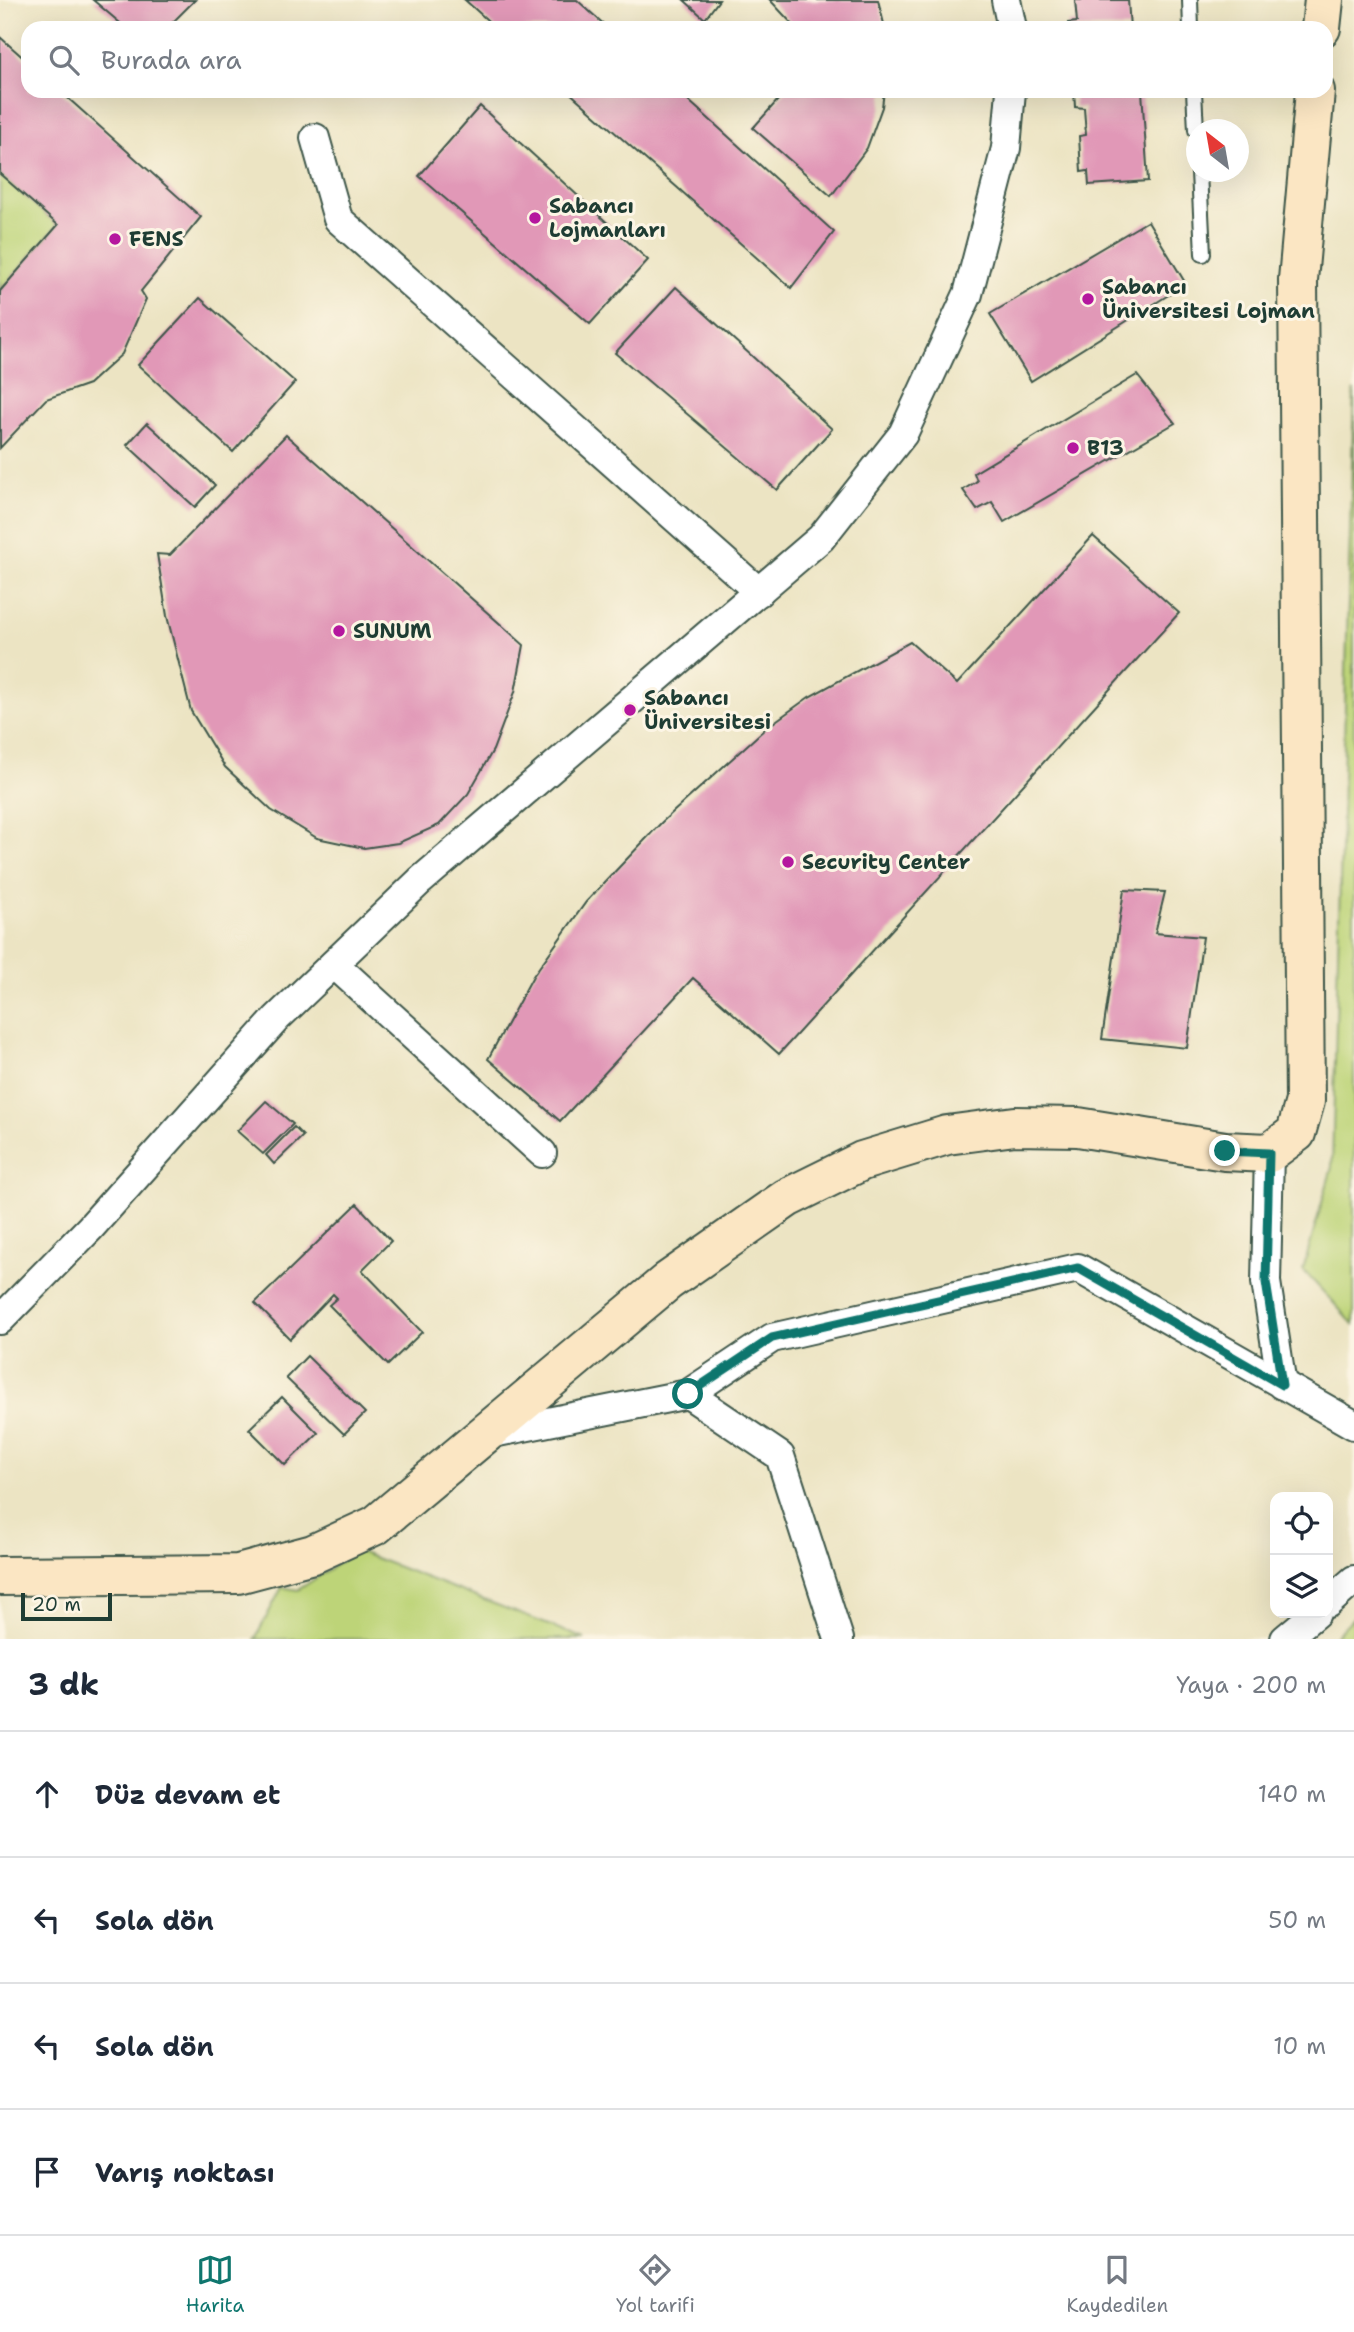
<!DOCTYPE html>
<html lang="tr">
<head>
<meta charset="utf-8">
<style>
  body { margin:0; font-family:"Shantell Sans",sans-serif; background:#f2f2f3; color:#1f2937 }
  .controls { position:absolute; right:21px; bottom:21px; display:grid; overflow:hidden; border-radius:14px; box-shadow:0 7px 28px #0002 }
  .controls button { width:63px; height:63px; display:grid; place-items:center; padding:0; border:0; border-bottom:2px solid #e0e1e3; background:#fff; color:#1f2937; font:35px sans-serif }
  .compass { position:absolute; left:1186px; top:119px; width:63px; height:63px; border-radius:50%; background:#fff; box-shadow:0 7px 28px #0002; rotate:329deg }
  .scale { position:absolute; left:21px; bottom:18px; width:91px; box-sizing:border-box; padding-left:7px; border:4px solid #1f3d34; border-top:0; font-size:19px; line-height:24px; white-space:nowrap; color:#1f3d34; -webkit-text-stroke:5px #fcf5e5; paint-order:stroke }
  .stop { position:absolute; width:21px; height:21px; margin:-16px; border:5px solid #0f766e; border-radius:50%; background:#fff }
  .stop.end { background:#0f766e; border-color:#fff; box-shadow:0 2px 7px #0008 }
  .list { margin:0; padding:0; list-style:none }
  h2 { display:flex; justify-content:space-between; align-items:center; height:91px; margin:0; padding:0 28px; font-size:30px }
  h2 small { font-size:23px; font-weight:400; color:#747a83 }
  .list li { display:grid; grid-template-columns:46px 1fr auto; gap:21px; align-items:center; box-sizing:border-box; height:126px; padding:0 28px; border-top:2px solid #e0e1e3 }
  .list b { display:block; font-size:26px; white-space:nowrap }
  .list em { font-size:23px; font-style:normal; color:#747a83 }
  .icon { flex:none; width:38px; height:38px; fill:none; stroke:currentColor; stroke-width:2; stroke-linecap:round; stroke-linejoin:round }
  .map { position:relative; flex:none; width:1354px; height:1639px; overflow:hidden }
  .search { position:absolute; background:#fff; box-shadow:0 7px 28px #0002; left:21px; right:21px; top:21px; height:77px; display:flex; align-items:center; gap:18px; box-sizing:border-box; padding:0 24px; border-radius:21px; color:#747a83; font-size:26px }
  .sheet { height:595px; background:#fff }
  nav { display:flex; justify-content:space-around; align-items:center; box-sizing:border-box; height:98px; border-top:2px solid #e0e1e3; background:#fff; font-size:19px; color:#747a83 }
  nav a { display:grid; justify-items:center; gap:4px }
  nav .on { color:#0f766e }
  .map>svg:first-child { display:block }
  .green { fill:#bdd478; stroke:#6e8856; stroke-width:2 }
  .building { fill:#e198b7 }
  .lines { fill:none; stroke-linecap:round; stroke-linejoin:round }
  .lane-casing { stroke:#3e5649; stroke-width:18 }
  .street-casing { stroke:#3e5649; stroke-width:32 }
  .secondary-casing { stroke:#3e5649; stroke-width:42 }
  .lane { stroke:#fff; stroke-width:14 }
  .street { stroke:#fff; stroke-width:28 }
  .secondary { stroke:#fbe6c3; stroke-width:38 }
  .route { stroke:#0f766e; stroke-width:9 }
  .poi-dot { fill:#b5179e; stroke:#fcf5e5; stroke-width:2.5 }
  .labels { text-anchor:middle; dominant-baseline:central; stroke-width:6; stroke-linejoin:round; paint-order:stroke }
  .poi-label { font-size:21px; font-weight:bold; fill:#1f3d34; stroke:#fcf5e5; text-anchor:start }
</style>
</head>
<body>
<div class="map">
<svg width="1354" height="1639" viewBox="0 0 1354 1639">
  <rect width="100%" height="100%" fill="#fcf5e5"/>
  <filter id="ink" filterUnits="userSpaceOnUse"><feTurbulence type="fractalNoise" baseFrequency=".0143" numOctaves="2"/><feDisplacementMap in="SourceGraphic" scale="14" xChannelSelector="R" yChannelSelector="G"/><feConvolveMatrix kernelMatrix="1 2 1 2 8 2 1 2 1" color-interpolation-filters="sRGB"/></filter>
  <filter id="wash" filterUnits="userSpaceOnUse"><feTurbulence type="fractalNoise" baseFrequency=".00686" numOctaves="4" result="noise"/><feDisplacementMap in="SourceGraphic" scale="28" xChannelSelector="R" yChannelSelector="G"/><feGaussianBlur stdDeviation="1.57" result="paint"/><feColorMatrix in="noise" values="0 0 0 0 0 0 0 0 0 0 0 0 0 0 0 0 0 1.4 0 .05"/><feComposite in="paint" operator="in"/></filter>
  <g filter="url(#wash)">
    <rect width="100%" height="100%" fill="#ece4c3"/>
    <g class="green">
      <path d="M0 174 58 225 0 291Z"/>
      <path d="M1354 390V1325L1303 1270 1332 1167Z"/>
      <path d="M357 1551 585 1639H255L282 1587 298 1590Z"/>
      <path d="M1354 1617V1639H1332Z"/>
    </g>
    <g id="blocks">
      <g class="building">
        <path d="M93 0H195L167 28H126Z"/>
        <path d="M465 0H577L608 28H496Z"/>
        <path d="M684 0H719L705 19Z"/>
        <path d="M770 0H878L885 28H796Z"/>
        <path d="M1075 0H1128L1130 28H1068V23L1077 22Z"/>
        <path d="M0 37 28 62V91H60L201 217 141 291 146 299 122 354 89 384 46 399 0 448V291L58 225 0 174Z"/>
        <path d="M568 91H678L834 232 791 288Z"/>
        <path d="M786 91H884L882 107 867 148 831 196 753 128Z"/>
        <path d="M1074 91H1142L1148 181 1089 185 1088 171 1081 172 1079 136 1086 135 1084 108 1075 107Z"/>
        <path d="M480 106 648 260 590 324 419 176Z"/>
        <path d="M1148 221 1186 284 1031 381 990 314Z"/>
        <path d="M676 287 832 429 777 490 615 353Z"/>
        <path d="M200 298 295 382 233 452 138 365Z"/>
        <path d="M1137 375 1175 423 1004 522 992 502 977 510 963 490 977 481 974 473Z"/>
        <path d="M147 423 215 485 195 507 127 445Z"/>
        <path d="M286 435 524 645 515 692 493 750 468 794 439 825 398 843 364 848 317 838 271 810 225 767 191 711 167 616 157 554 170 555Z"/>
        <path d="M1093 536 1179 613 779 1054 693 978 560 1121 488 1059 533 976 586 902 662 822 766 728 809 697 910 642 957 684Z"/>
        <path d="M1124 890 1165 892 1155 933 1203 937 1187 1048 1102 1039Z"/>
        <path d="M266 1101 293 1124 263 1154 237 1131Z"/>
        <path d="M294 1127 303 1136 274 1164 266 1155Z"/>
        <path d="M357 1204 391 1241 362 1270 422 1332 388 1365 329 1305 337 1298 333 1294 290 1339 255 1303Z"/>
        <path d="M307 1356 365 1413 344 1434 286 1378Z"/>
        <path d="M282 1397 318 1433 285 1465 249 1429Z"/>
      </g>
    </g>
  </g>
  <g filter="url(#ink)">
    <use href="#blocks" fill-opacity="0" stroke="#3e5649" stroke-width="2"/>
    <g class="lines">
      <defs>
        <g id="lane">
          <path d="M1190 0 1191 28"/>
          <path d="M1194 91 1196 130"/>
          <path d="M1199 172 1203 254"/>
        </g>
        <g id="street">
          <path d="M1006 0 1012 28"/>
          <path d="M315 138 338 219 759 592"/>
          <path d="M334 964 542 1153"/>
          <path d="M1269 1153 1266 1282 1282 1385"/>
          <path d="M0 1320 90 1228 277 1018 420 881 821 538 903 434 968 294 1006 148 1011 91"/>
          <path d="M688 1394 780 1456 839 1639"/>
          <path d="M488 1434 688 1394 772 1338 1078 1268 1354 1425"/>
          <path d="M1328 1603 1354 1580"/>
          <path d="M1285 1639 1316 1613"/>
        </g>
        <g id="secondary">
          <path d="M1321 28 1324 0"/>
          <path d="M0 1576 238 1574 313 1554 376 1525 668 1281 787 1198 862 1161 947 1135 1015 1126 1078 1127 1225 1151 1269 1153 1296 1133 1305 1101 1298 280 1315 91"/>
        </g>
      </defs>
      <use href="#lane" class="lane-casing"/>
      <use href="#street" class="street-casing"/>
      <use href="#secondary" class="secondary-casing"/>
      <use href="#lane" class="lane"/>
      <use href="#street" class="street"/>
      <use href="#secondary" class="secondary"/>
    </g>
  </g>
  <g class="lines" filter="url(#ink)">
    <path class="route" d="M688 1394 772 1338 1078 1268 1282 1385 1266 1282 1269 1153 1225 1151"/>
  </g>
  <g class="poi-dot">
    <circle cx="535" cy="218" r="7"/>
    <circle cx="115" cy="239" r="7"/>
    <circle cx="1088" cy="299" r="7"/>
    <circle cx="1073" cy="448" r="7"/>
    <circle cx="339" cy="631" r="7"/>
    <circle cx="630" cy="710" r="7"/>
    <circle cx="788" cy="862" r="7"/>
  </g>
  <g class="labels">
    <g class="poi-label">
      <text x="549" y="206">Sabancı<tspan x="549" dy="24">Lojmanları</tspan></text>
      <text x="129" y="239">FENS</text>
      <text x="1102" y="287">Sabancı<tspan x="1102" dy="24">Üniversitesi Lojman</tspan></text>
      <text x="1087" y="448">B13</text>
      <text x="353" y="631">SUNUM</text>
      <text x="644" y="698">Sabancı<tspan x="644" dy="24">Üniversitesi</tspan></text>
      <text x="802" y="862">Security Center</text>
    </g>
  </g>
</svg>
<div class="controls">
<button><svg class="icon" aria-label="locate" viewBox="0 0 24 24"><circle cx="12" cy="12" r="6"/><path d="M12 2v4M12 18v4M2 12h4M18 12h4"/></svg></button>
<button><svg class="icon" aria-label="layers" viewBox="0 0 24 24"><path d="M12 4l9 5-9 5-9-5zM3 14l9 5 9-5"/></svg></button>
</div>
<svg class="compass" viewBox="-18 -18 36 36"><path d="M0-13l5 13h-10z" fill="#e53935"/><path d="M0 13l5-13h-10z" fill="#747a83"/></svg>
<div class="scale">20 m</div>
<div class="stop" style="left:688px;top:1394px"></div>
<div class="stop end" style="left:1225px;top:1151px"></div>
<div class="search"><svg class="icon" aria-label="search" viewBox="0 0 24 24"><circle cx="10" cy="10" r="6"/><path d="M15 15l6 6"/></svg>Burada ara</div>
</div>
<section class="sheet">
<h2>3 dk<small>Yaya · 200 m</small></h2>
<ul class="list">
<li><svg class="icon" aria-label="ahead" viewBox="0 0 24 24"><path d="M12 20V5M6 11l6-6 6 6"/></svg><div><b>Düz devam et</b></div><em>140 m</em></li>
<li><svg class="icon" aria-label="left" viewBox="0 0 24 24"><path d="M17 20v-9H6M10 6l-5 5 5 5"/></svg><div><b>Sola dön</b></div><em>50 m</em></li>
<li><svg class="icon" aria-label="left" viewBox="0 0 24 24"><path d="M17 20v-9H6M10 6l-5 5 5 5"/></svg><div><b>Sola dön</b></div><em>10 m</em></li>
<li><svg class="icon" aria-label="arrive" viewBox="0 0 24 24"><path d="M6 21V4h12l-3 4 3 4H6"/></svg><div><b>Varış noktası</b></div></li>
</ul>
</section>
<nav>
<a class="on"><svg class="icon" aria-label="map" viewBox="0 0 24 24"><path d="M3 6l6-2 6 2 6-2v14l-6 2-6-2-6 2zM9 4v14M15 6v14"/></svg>Harita</a>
<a><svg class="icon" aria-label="directions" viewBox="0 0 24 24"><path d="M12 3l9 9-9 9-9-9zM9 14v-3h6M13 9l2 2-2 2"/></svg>Yol tarifi</a>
<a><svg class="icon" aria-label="saved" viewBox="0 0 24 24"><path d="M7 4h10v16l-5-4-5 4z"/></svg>Kaydedilen</a>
</nav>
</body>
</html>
